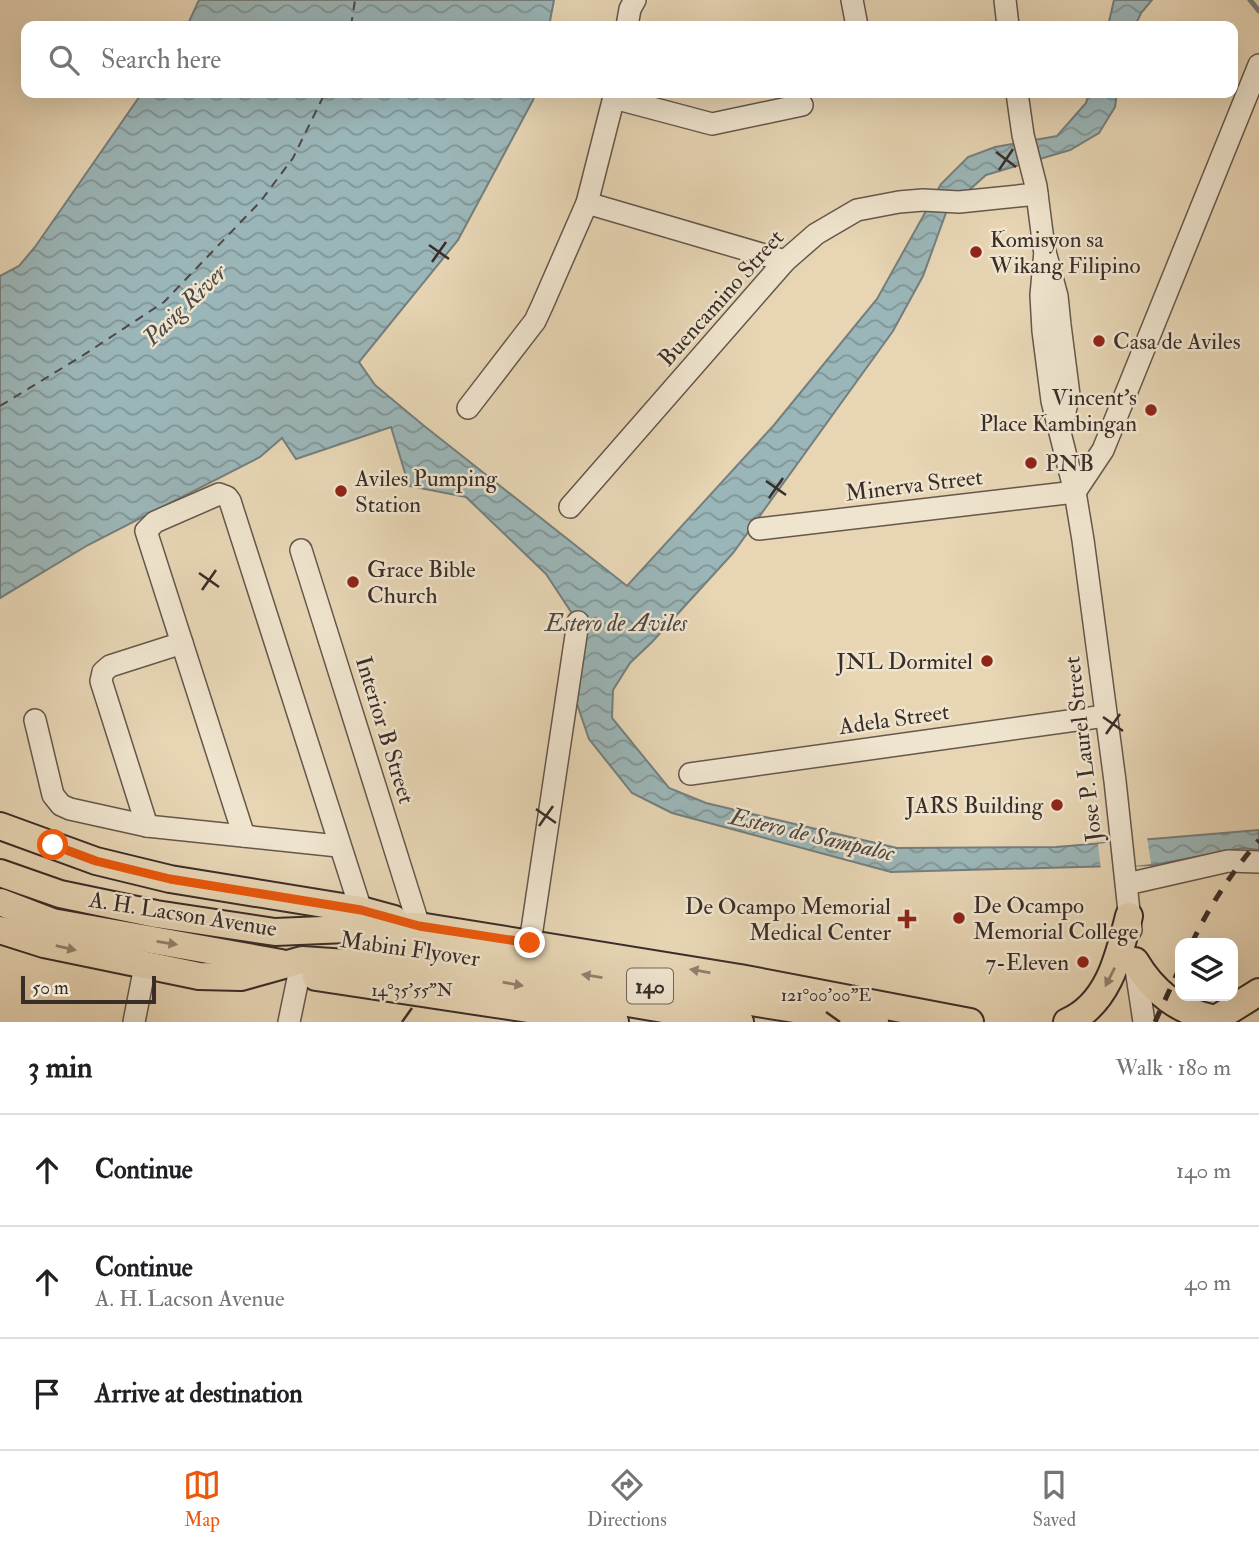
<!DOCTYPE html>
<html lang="en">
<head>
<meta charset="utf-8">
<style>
  body { margin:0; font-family:"IM FELL Double Pica",serif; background:#f2f2f2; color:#202124 }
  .controls { position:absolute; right:21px; bottom:21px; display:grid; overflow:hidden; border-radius:14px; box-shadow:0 7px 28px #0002 }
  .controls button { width:63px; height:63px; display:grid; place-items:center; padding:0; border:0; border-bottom:2px solid #e0e0e0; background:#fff; color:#202124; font:35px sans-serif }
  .scale { position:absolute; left:21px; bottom:18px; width:135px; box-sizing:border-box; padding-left:7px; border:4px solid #3a2d28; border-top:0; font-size:19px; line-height:24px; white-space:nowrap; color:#3a2d28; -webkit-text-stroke:5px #efe4ce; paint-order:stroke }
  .stop { position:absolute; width:21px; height:21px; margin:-16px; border:5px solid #ea580c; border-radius:50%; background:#fff }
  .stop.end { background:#ea580c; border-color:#fff; box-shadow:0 2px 7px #0008 }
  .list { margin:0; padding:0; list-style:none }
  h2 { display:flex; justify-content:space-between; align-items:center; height:91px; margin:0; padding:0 28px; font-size:30px }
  h2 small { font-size:23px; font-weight:400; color:#757577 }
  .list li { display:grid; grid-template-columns:46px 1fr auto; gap:21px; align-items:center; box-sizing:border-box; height:112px; padding:0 28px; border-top:2px solid #e0e0e0 }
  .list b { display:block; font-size:26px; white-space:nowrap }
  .list p { margin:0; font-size:23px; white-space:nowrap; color:#757577 }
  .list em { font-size:23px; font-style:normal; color:#757577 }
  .icon { flex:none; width:38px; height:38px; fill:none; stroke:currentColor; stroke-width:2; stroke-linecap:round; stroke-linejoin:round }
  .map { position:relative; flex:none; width:1259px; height:1022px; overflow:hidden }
  .search { position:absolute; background:#fff; box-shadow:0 7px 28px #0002; left:21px; right:21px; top:21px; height:77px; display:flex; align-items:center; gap:18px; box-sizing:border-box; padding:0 24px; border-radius:14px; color:#757577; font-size:26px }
  .sheet { height:427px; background:#fff }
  nav { display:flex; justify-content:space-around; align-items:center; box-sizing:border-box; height:98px; border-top:2px solid #e0e0e0; background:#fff; font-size:19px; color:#757577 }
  nav a { display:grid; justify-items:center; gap:4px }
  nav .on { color:#ea580c }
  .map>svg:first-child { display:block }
  .water { fill:url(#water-waves); stroke:#747f7e; stroke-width:2 }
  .pier { fill:#e7d5b4 }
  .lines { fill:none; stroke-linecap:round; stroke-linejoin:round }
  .stream { stroke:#747f7e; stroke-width:5 }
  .ferry { stroke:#4d4845; stroke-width:2; stroke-dasharray:9 7; stroke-linecap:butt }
  .minor-casing { stroke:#65574b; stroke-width:24 }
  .major-casing { stroke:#3a2d28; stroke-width:30 }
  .minor { stroke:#efe4ce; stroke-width:21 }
  .major { stroke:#e7d5b4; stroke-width:26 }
  .rail { stroke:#3a2d28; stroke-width:5; stroke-dasharray:12 12; stroke-linecap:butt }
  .oneway { fill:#90816e }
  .route { stroke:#ea580c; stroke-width:9 }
  .ticks { fill:none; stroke:#3a2d28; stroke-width:2.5 }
  .poi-dot { fill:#8f2418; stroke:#efe4ce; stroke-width:2.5 }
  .labels { text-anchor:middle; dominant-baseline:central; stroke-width:5; stroke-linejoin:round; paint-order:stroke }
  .shield { fill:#efe4ce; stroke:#70645a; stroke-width:2 }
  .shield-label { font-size:21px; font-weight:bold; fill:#3a2d28 }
  .poi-label { font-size:23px; fill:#3a2d28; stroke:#efe4ce; text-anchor:start }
  .street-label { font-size:23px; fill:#3a2d28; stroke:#efe4ce }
  .water-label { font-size:24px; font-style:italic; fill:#4d4845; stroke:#efe4ce }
  .ticks-label { font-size:18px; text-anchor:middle; fill:#3a2d28; stroke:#efe4ce; stroke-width:5; stroke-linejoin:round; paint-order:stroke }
</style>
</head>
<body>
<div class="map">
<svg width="1259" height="1022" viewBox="0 0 1259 1022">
  <defs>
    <pattern id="water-waves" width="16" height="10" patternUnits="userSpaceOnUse" patternTransform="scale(1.75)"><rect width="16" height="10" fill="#9bb6b8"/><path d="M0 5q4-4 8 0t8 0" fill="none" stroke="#7f9496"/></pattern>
  </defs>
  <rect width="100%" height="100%" fill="#e7d5b4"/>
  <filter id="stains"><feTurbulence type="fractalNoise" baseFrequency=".00286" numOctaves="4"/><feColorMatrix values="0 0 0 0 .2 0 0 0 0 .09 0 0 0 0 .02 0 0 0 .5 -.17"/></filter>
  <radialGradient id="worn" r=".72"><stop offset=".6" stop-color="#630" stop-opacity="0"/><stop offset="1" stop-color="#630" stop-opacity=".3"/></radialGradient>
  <g class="water">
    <path d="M199 0H554L549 26H187Z"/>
    <path d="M1114 0H1152L1141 13 1135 26H1108Z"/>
    <path d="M142 93H535L533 100 458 240 359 362 375 385 423 425 627 586 774 425 877 299 941 184 968 157 995 147 1057 136 1086 103 1089 93H1117L1115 107 1099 133 1070 150 986 175 947 210 923 276 893 331 733 553 652 642 630 663 613 690 612 718 669 788 706 803 897 848 1056 847 1259 830V850L1243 848 1153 865 891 872 672 813 632 793 589 739 577 704 571 668 577 621 546 574 466 497 409 486 391 427 296 459 282 438 260 457 88 545 0 598V276L19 266 35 247Z"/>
  </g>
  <path class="pier" d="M1147 837 1151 864 1101 870 1098 844Z"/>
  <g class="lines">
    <path class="stream" d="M1250 0 1259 11"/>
    <g class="ferry">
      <path d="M351 26 355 0"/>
      <path d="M0 406 82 356 164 302 260 202 293 158 325 93"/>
    </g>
    <defs>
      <g id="minor">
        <path d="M852 0 857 26"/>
        <path d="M1005 0 1008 26"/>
        <path d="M627 26 630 9 635 0"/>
        <path d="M1017 93 1023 135 1036 186 1044 248 1057 296 1060 325 1069 395 1061 428"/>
        <path d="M614 98 712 124 802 105"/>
        <path d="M587 203 785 261"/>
        <path d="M1045 251 1041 295 1043 331 1052 401 1075 492 1083 540 1115 781 1131 930"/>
        <path d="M468 408 535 321 542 306 587 203 615 93"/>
        <path d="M1075 492 1103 450 1259 65"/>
        <path d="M570 507 785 261 816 234 857 210 899 202 923 200 959 202 1037 194"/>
        <path d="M759 529 1075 492"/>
        <path d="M301 550 419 926"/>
        <path d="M35 720 53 795 61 805 70 809 147 826 338 846"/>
        <path d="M690 774 1105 716"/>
        <path d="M147 826 101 681 103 672 110 666 182 643"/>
        <path d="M244 836 146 531 155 522 219 494 227 497 230 501 361 910"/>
        <path d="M1127 884 1228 861 1259 862"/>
        <path d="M530 943 578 622"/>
        <path d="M1135 962 1144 1022"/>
        <path d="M134 1022 145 966"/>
        <path d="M289 1022 299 974"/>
      </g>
      <g id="major">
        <path d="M0 826 96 861 170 879 361 910 394 919"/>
        <path d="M0 873 60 894 156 914 275 932 419 926 740 978 970 1022"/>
        <path d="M0 902 52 922 281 963"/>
        <path d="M0 930 44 944 199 976 241 977 302 960 422 968 740 1022"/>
        <path d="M360 942 424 949 875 1022"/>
        <path d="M1135 961C1154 993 1178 1011 1215 1019"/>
        <path d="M316 977 615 1022"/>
        <path d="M1067 1022C1109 1004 1119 955 1129 916"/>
        <path d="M1211 1022 1259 992"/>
      </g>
    </defs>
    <use href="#minor" class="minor-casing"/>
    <use href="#major" class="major-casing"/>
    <use href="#minor" class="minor"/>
    <use href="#major" class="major"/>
    <g class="rail">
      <path d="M1192 943C1209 906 1233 871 1259 840"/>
      <path d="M1155 1022 1180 967"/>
    </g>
  </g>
  <defs><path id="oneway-solid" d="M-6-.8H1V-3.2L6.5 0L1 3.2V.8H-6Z" transform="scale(1.75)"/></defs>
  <g class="oneway">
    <use href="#oneway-solid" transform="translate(167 943) rotate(9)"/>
    <use href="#oneway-solid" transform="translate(66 948) rotate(13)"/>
    <use href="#oneway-solid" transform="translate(700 971) rotate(-170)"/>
    <use href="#oneway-solid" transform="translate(592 976) rotate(-171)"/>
    <use href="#oneway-solid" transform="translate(1110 977) rotate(117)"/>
    <use href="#oneway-solid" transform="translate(513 984) rotate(10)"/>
  </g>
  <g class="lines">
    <path class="route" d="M53 845 96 861 170 879 361 910 419 926 530 943"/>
  </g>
  <path class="ticks" d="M996 152 1016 167M999 170 1013 149M429 245 449 259M432 262 446 242M766 481 786 495M769 498 783 478M199 573 219 587M202 590 216 570M1103 717 1123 731M1106 734 1120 714M536 809 556 823M539 826 553 806M826 1012 840 1022M402 1022 412 1008"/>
  <g class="poi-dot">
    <circle cx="976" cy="252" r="7"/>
    <circle cx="1099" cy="341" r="7"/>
    <circle cx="1151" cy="410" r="7"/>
    <circle cx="1031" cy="463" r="7"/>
    <circle cx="341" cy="491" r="7"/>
    <circle cx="353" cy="582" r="7"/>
    <circle cx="987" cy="661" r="7"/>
    <circle cx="1057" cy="805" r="7"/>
    <circle cx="959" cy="918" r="7"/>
    <path d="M903.5 908.5h7v7h7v7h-7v7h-7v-7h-7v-7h7z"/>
    <circle cx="1083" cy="962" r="7"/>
  </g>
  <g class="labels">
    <rect class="shield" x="627" y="968.5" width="46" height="35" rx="5"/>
    <g class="shield-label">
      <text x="650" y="986">140</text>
    </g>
    <g class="poi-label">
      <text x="990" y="239">Komisyon sa<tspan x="990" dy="26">Wikang Filipino</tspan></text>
      <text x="1113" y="341">Casa de Aviles</text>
      <text x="1137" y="397" text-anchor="end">Vincent's<tspan x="1137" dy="26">Place Kambingan</tspan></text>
      <text x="1045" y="463">PNB</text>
      <text x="355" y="478">Aviles Pumping<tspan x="355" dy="26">Station</tspan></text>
      <text x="367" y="569">Grace Bible<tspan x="367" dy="26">Church</tspan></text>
      <text x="973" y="661" text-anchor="end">JNL Dormitel</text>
      <text x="1043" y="805" text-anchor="end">JARS Building</text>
      <text x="973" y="905">De Ocampo<tspan x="973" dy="26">Memorial College</tspan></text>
      <text x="891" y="906" text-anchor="end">De Ocampo Memorial<tspan x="891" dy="26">Medical Center</tspan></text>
      <text x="1069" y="962" text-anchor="end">7-Eleven</text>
    </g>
    <g class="street-label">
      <text transform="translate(721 298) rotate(-48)">Buencamino Street</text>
      <text transform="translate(914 485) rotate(-7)">Minerva Street</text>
      <text transform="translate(894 719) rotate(-8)">Adela Street</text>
      <text transform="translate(385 730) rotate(73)">Interior B Street</text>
      <text transform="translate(1083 749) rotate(-97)">Jose P. Laurel Street</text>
      <text transform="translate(183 914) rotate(9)">A. H. Lacson Avenue</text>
      <text transform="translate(410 949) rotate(8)">Mabini Flyover</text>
    </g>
    <g class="water-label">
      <text transform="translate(185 305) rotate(-44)">Pasig River</text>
      <text x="616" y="623">Estero de Aviles</text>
      <text transform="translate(812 835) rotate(13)">Estero de Sampaloc</text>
    </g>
  </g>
  <g class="ticks-label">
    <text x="412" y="996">14°35'55"N</text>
    <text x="826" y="1001">121°00'00"E</text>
  </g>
  <rect width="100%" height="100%" filter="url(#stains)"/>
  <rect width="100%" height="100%" fill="url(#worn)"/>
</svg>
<div class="controls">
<button><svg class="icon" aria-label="layers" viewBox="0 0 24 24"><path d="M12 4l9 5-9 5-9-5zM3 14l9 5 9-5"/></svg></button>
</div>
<div class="scale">50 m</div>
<div class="stop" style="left:53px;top:845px"></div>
<div class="stop end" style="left:530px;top:943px"></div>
<div class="search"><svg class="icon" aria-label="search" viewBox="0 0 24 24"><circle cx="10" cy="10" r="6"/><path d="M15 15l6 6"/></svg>Search here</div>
</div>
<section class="sheet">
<h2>3 min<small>Walk · 180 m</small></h2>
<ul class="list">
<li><svg class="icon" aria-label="ahead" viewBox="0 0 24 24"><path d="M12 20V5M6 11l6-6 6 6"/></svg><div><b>Continue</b></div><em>140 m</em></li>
<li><svg class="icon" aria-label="ahead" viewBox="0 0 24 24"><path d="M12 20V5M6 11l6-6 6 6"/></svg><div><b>Continue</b><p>A. H. Lacson Avenue</p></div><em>40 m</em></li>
<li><svg class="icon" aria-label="arrive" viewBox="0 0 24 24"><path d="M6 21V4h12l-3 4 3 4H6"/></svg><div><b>Arrive at destination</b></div></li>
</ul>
</section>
<nav>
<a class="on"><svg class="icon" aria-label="map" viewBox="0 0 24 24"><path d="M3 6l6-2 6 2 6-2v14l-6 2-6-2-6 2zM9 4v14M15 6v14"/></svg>Map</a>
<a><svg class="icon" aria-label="directions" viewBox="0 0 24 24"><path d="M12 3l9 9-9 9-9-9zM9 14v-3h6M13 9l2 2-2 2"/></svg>Directions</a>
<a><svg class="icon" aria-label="saved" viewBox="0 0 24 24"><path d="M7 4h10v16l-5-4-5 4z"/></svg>Saved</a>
</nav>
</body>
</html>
